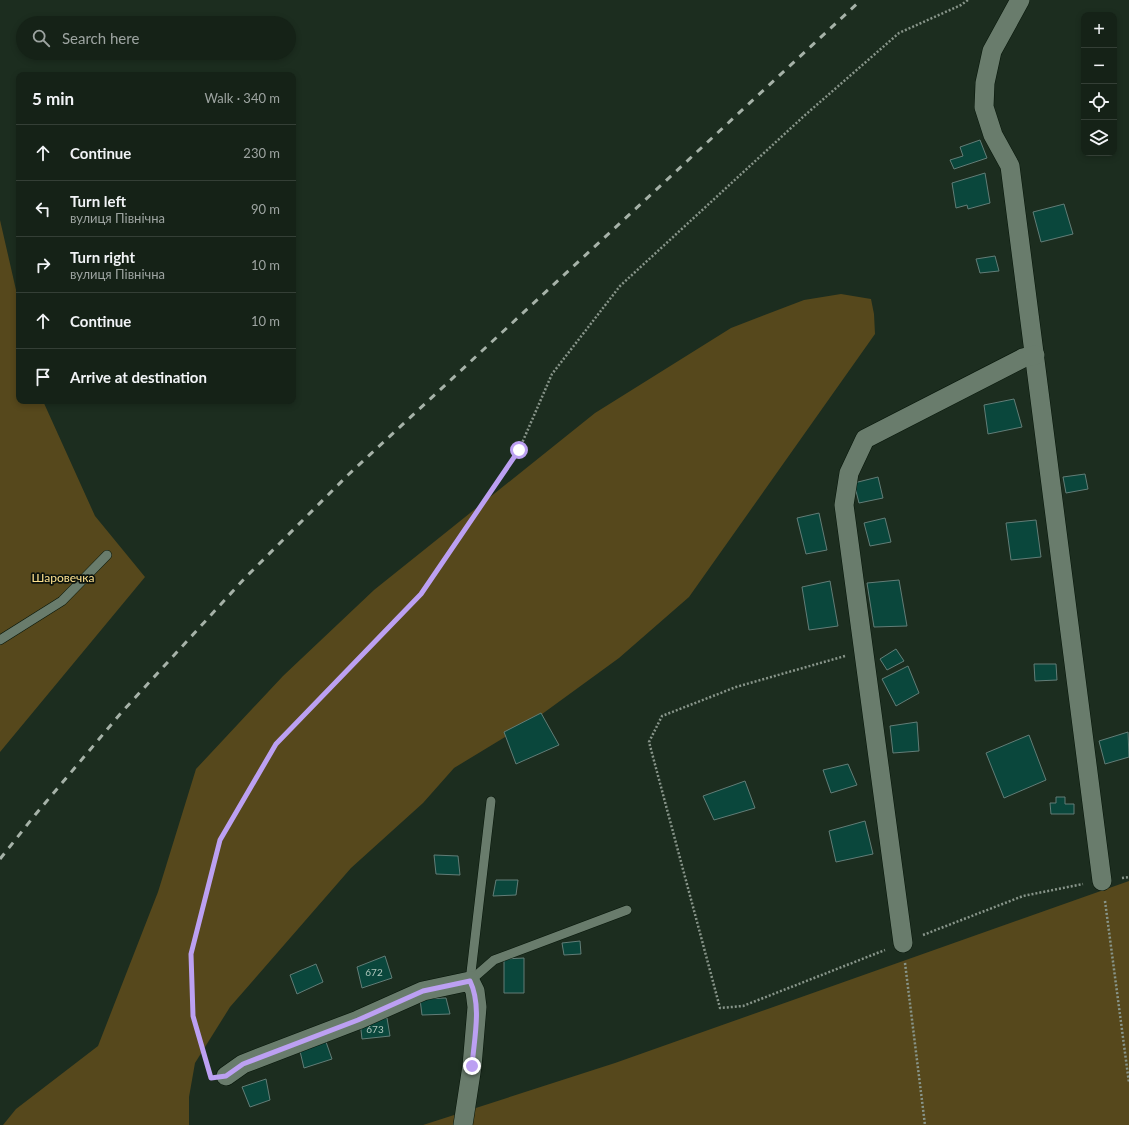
<!DOCTYPE html>
<html lang="en">
<head>
<meta charset="utf-8">
<style>
  body { margin:0; font-family:Lato,sans-serif; background:#222f24; color:#f1f3f6 }
  .controls { position:absolute; right:12px; top:12px; display:grid; overflow:hidden; border-radius:8px; box-shadow:0 2px 6px #0003 }
  .controls button { width:36px; height:36px; display:grid; place-items:center; padding:0; border:0; border-bottom:1px solid #343f36; background:#152217; color:#f1f3f6; font:20px sans-serif }
  .stop { position:absolute; width:12px; height:12px; margin:-9px; border:3px solid #bca0f2; border-radius:50%; background:#fff }
  .stop.end { background:#bca0f2; border-color:#fff; box-shadow:0 1px 4px #0008 }
  .list { margin:0; padding:0; list-style:none }
  h2 { display:flex; justify-content:space-between; align-items:center; height:52px; margin:0; padding:0 16px; font-size:17px }
  h2 small { font-size:13px; font-weight:400; color:#9da4a1 }
  .list li { display:grid; grid-template-columns:26px 1fr auto; gap:12px; align-items:center; box-sizing:border-box; height:56px; padding:0 16px; border-top:1px solid #343f36 }
  .list b { display:block; font-size:15px; white-space:nowrap }
  .list p { margin:0; font-size:13px; white-space:nowrap; color:#9da4a1 }
  .list em { font-size:13px; font-style:normal; color:#9da4a1 }
  .icon { flex:none; width:22px; height:22px; fill:none; stroke:currentColor; stroke-width:2; stroke-linecap:round; stroke-linejoin:round }
  .map { position:relative; flex:none; width:1129px; height:1125px; overflow:hidden }
  .search { position:absolute; background:#152217; box-shadow:0 2px 6px #0003; left:16px; top:16px; width:280px; height:44px; display:flex; align-items:center; gap:10px; box-sizing:border-box; padding:0 14px; border-radius:22px; color:#9da4a1; font-size:15px }
  .panel { position:absolute; background:#152217; box-shadow:0 2px 6px #0003; left:16px; top:72px; width:280px; height:332px; border-radius:8px }
  .map>svg:first-child { display:block }
  .green { fill:#56481c }
  .building { fill:#0a473c; stroke:#627d77 }
  .lines { fill:none; stroke-linecap:round; stroke-linejoin:round }
  .service-casing { stroke:#061509; stroke-width:10 }
  .minor-casing { stroke:#061509; stroke-width:20 }
  .path { stroke:#88958a; stroke-width:2.5; stroke-dasharray:2 2; stroke-linecap:butt }
  .service { stroke:#697c6c; stroke-width:9 }
  .minor { stroke:#697c6c; stroke-width:19 }
  .rail { stroke:#a6b2a8; stroke-width:3; stroke-dasharray:7 7; stroke-linecap:butt }
  .route { stroke:#bca0f2; stroke-width:5 }
  .labels { text-anchor:middle; dominant-baseline:central; stroke-width:3.5; stroke-linejoin:round; paint-order:stroke }
  .number-label { font-size:10px; fill:#afc6bc }
  .park-label { font-size:12px; fill:#ffe290; stroke:#0c130d }
</style>
</head>
<body>
<div class="map">
<svg width="1129" height="1125" viewBox="0 0 1129 1125">
  <rect width="100%" height="100%" fill="#1c2d1f"/>
  <g class="green">
    <path d="M0 220 19 303V401H43L95 516 145 577 0 752Z"/>
    <path d="M841 294 871 299 874 314 875 334 689 597 619 658 538 717 454 768 423 803 351 868 230 1007 195 1063 189 1097V1125H3L16 1109 98 1046 158 892 196 769 283 676 374 590 595 413 731 328 804 300Z"/>
    <path d="M1129 881V1125H423L615 1063Z"/>
  </g>
  <g class="building">
    <path d="M980 140 987 158 954 169 950 160 963 156 960 147Z"/>
    <path d="M985 173 990 203 968 209 967 205 956 208 952 183Z"/>
    <path d="M1064 204 1073 234 1041 242 1033 212Z"/>
    <path d="M995 256 999 271 980 273 976 259Z"/>
    <path d="M1014 399 1022 427 988 434 984 405Z"/>
    <path d="M1085 474 1088 489 1066 493 1063 477Z"/>
    <path d="M878 477 883 498 859 503 854 483Z"/>
    <path d="M819 513 827 550 806 554 797 518Z"/>
    <path d="M885 518 891 542 870 546 864 523Z"/>
    <path d="M1036 520 1041 557 1011 560 1006 523Z"/>
    <path d="M899 580 907 626 874 627 867 583Z"/>
    <path d="M830 581 838 626 809 630 802 587Z"/>
    <path d="M896 649 904 661 887 670 880 659Z"/>
    <path d="M1034 664H1056L1057 680 1035 681Z"/>
    <path d="M908 666 919 693 896 706 882 679Z"/>
    <path d="M541 713 559 745 516 764 504 732Z"/>
    <path d="M917 722 919 751 893 753 890 726Z"/>
    <path d="M1128 732 1129 757 1105 764 1099 741Z"/>
    <path d="M1029 735 1046 780 1004 798 986 753Z"/>
    <path d="M848 764 857 785 831 793 823 770Z"/>
    <path d="M745 781 755 808 714 820 703 796Z"/>
    <path d="M1056 797H1065V804H1074V814H1051L1050 803H1056Z"/>
    <path d="M865 821 873 854 836 862 829 831Z"/>
    <path d="M434 855 458 856 460 875 436 874Z"/>
    <path d="M496 880H518L516 895 493 896Z"/>
    <path d="M580 941 581 954 564 955 562 943Z"/>
    <path d="M385 956 392 978 362 988 357 967Z"/>
    <path d="M524 958V993H504V959Z"/>
    <path d="M316 964 323 982 297 994 290 975Z"/>
    <path d="M446 998 450 1014 422 1015 420 999Z"/>
    <path d="M387 1018 390 1036 362 1039 360 1021Z"/>
    <path d="M325 1039 332 1059 304 1068 299 1047Z"/>
    <path d="M266 1079 270 1100 250 1107 242 1087Z"/>
  </g>
  <g class="lines">
    <defs>
      <g id="service">
        <path d="M0 640 62 601 107 555"/>
        <path d="M470 981 491 801"/>
        <path d="M470 981 494 960 627 910"/>
      </g>
      <g id="minor">
        <path d="M1020 0 992 51 985 83 984 107 993 135 1010 166 1102 881"/>
        <path d="M903 943 844 505 849 473 865 439 1023 358 1035 355"/>
        <path d="M226 1076 243 1064 358 1020 423 991 470 981 475 991 477 1007 472 1066 463 1125"/>
      </g>
    </defs>
    <use href="#service" class="service-casing"/>
    <use href="#minor" class="minor-casing"/>
    <g class="path">
      <path d="M845 656 736 687 662 716 649 742 720 1008 743 1006 885 950"/>
      <path d="M1122 878 1129 877"/>
      <path d="M1105 901 1129 1083"/>
      <path d="M923 935 1023 896 1083 884"/>
      <path d="M905 963 925 1125"/>
      <path d="M208 1067 193 1016 191 954 220 840 276 744 421 594 519 450 552 374 620 286 804 116 899 33 961 5 968 0"/>
    </g>
    <use href="#service" class="service"/>
    <use href="#minor" class="minor"/>
    <path class="rail" d="M0 859 35 815 121 713 244 579 348 475 861 0"/>
  </g>
  <g class="lines">
    <path class="route" d="M472 1066C474 1039 482 1006 470 981L423 991 358 1020 243 1064 226 1076 211 1078 193 1016 191 954 220 840 276 744 421 594 519 450"/>
  </g>
  <g class="labels">
    <g class="number-label">
      <text x="374" y="972">672</text>
      <text x="375" y="1029">673</text>
    </g>
    <g class="park-label">
      <text x="63" y="577">Шаровечка</text>
    </g>
  </g>
</svg>
<div class="controls">
<button>+</button>
<button>−</button>
<button><svg class="icon" aria-label="locate" viewBox="0 0 24 24"><circle cx="12" cy="12" r="6"/><path d="M12 2v4M12 18v4M2 12h4M18 12h4"/></svg></button>
<button><svg class="icon" aria-label="layers" viewBox="0 0 24 24"><path d="M12 4l9 5-9 5-9-5zM3 14l9 5 9-5"/></svg></button>
</div>
<div class="stop" style="left:519px;top:450px"></div>
<div class="stop end" style="left:472px;top:1066px"></div>
<div class="search"><svg class="icon" aria-label="search" viewBox="0 0 24 24"><circle cx="10" cy="10" r="6"/><path d="M15 15l6 6"/></svg>Search here</div>
<section class="panel">
<h2>5 min<small>Walk · 340 m</small></h2>
<ul class="list">
<li><svg class="icon" aria-label="ahead" viewBox="0 0 24 24"><path d="M12 20V5M6 11l6-6 6 6"/></svg><div><b>Continue</b></div><em>230 m</em></li>
<li><svg class="icon" aria-label="left" viewBox="0 0 24 24"><path d="M17 20v-9H6M10 6l-5 5 5 5"/></svg><div><b>Turn left</b><p>вулиця Північна</p></div><em>90 m</em></li>
<li><svg class="icon" aria-label="right" viewBox="0 0 24 24"><path d="M7 20v-9h11M14 6l5 5-5 5"/></svg><div><b>Turn right</b><p>вулиця Північна</p></div><em>10 m</em></li>
<li><svg class="icon" aria-label="ahead" viewBox="0 0 24 24"><path d="M12 20V5M6 11l6-6 6 6"/></svg><div><b>Continue</b></div><em>10 m</em></li>
<li><svg class="icon" aria-label="arrive" viewBox="0 0 24 24"><path d="M6 21V4h12l-3 4 3 4H6"/></svg><div><b>Arrive at destination</b></div></li>
</ul>
</section>
</div>
</body>
</html>
